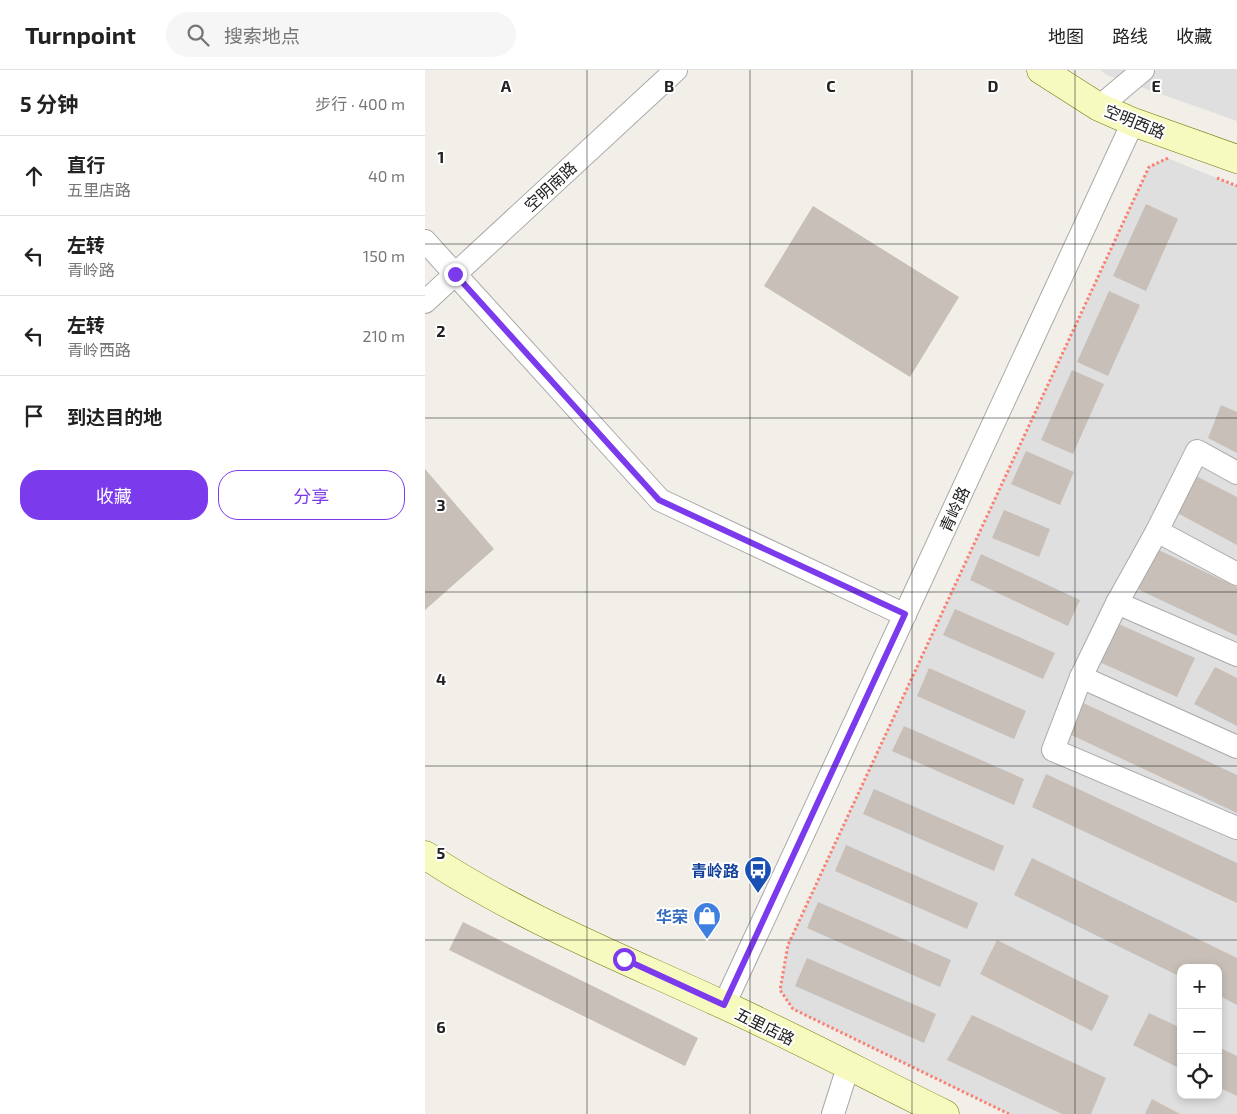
<!DOCTYPE html>
<html lang="zh">
<head>
<meta charset="utf-8">
<style>
  body { margin:0; font-family:"Exo 2","Noto Sans SC",sans-serif; background:#f6f6f6; color:#222 }
  .controls { position:absolute; right:15px; bottom:15px; display:grid; overflow:hidden; border-radius:10px; box-shadow:0 2px 8px #0003 }
  .controls button { width:45px; height:45px; display:grid; place-items:center; padding:0; border:0; border-bottom:1px solid #e0e0e0; background:#fff; color:#222; font:25px sans-serif }
  .stop { position:absolute; width:15px; height:15px; margin:-11px; border:4px solid #7c3aed; border-radius:50%; background:#fff }
  .stop.end { background:#7c3aed; border-color:#fff; box-shadow:0 1px 5px #0008 }
  .list { margin:0; padding:0; list-style:none }
  h2 { display:flex; justify-content:space-between; align-items:center; height:65px; margin:0; padding:0 20px; font-size:21px }
  h2 small { font-size:16px; font-weight:400; color:#767676 }
  .list li { display:grid; grid-template-columns:32px 1fr auto; gap:15px; align-items:center; box-sizing:border-box; height:80px; padding:0 20px; border-top:1px solid #e0e0e0 }
  .list b { display:block; font-size:19px; white-space:nowrap }
  .list p { margin:0; font-size:16px; white-space:nowrap; color:#767676 }
  .list em { font-size:16px; font-style:normal; color:#767676 }
  .actions { display:flex; gap:10px; padding:15px 20px }
  .actions a { flex:1; padding:11px 0; border:1px solid #7c3aed; border-radius:20px; text-align:center; font-size:18px; color:#7c3aed }
  .actions .main { background:#7c3aed; color:#fff }
  .icon { flex:none; width:28px; height:28px; fill:none; stroke:currentColor; stroke-width:2; stroke-linecap:round; stroke-linejoin:round }
  .map { position:relative; flex:none; width:812px; height:1044px; overflow:hidden }
  header { display:flex; align-items:center; gap:30px; box-sizing:border-box; height:70px; padding:0 25px; background:#fff; border-bottom:1px solid #e0e0e0 }
  header strong { font-size:24px }
  nav { display:flex; gap:28px; margin-inline-start:auto; font-size:18px }
  .search { width:350px; height:45px; background:#f6f6f6; display:flex; align-items:center; gap:12px; box-sizing:border-box; padding:0 18px; border-radius:28px; color:#767676; font-size:19px }
  main { display:flex }
  aside { flex:1; background:#fff }
  .map>svg:first-child { display:block }
  .residential { fill:#e0dfdf; fill-rule:evenodd }
  .building { fill:#c7bfb8 }
  .lines { fill:none; stroke-linecap:round; stroke-linejoin:round }
  .street-casing { stroke:#a9a9a9; stroke-width:24 }
  .secondary-casing { stroke:#707d05; stroke-width:29 }
  .path { stroke:#fa8072; stroke-width:3; stroke-dasharray:2.5 2.5; stroke-linecap:butt }
  .street { stroke:#fff; stroke-width:22 }
  .secondary { stroke:#f7fabf; stroke-width:28 }
  .route { stroke:#7c3aed; stroke-width:6 }
  .grid { fill:none; stroke:#222; stroke-width:1; stroke-opacity:0.55 }
  .labels { text-anchor:middle; dominant-baseline:central; stroke-width:4; stroke-linejoin:round; paint-order:stroke }
  .street-label { font-size:16px; fill:#222; stroke:#fff }
  .transit-label { font-size:16px; font-weight:bold; fill:#164399; stroke:#fff; text-anchor:end }
  .shop-label { font-size:16px; font-weight:bold; fill:#366cbe; stroke:#fff; text-anchor:end }
  .grid-label { font-size:16px; text-anchor:middle; font-weight:bold; fill:#222; stroke:#fff; stroke-width:4; stroke-linejoin:round; paint-order:stroke }
</style>
</head>
<body>
<header>
<strong>Turnpoint</strong>
<div class="search"><svg class="icon" aria-label="search" viewBox="0 0 24 24"><circle cx="10" cy="10" r="6"/><path d="M15 15l6 6"/></svg>搜索地点</div>
<nav><a>地图</a><a>路线</a><a>收藏</a></nav>
</header>
<main>
<aside>
<h2>5 分钟<small>步行 · 400 m</small></h2>
<ul class="list">
<li><svg class="icon" aria-label="ahead" viewBox="0 0 24 24"><path d="M12 20V5M6 11l6-6 6 6"/></svg><div><b>直行</b><p>五里店路</p></div><em>40 m</em></li>
<li><svg class="icon" aria-label="left" viewBox="0 0 24 24"><path d="M17 20v-9H6M10 6l-5 5 5 5"/></svg><div><b>左转</b><p>青岭路</p></div><em>150 m</em></li>
<li><svg class="icon" aria-label="left" viewBox="0 0 24 24"><path d="M17 20v-9H6M10 6l-5 5 5 5"/></svg><div><b>左转</b><p>青岭西路</p></div><em>210 m</em></li>
<li><svg class="icon" aria-label="arrive" viewBox="0 0 24 24"><path d="M6 21V4h12l-3 4 3 4H6"/></svg><div><b>到达目的地</b></div></li>
</ul>
<div class="actions"><a class="main">收藏</a><a>分享</a></div>
</aside>
<div class="map">
<svg width="812" height="1044" viewBox="0 0 812 1044">
  <rect width="100%" height="100%" fill="#f2efe9"/>
  <g class="residential">
    <path d="M675 0H812V51L682 5Z"/>
    <path d="M742 88 812 116V1044H584L368 939 355 920 363 875 724 97ZM756 898H793V1025H756Z"/>
  </g>
  <g class="building">
    <path d="M721 134 753 149 721 221 688 206Z"/>
    <path d="M388 136 534 227 485 307 339 216Z"/>
    <path d="M684 221 715 235 683 306 652 292Z"/>
    <path d="M647 300 679 314 648 384 616 370Z"/>
    <path d="M796 335 812 342V383L783 368Z"/>
    <path d="M601 381 649 402 635 435 586 414Z"/>
    <path d="M0 399 69 479 0 540Z"/>
    <path d="M765 403 812 427V475L745 439Z"/>
    <path d="M579 440 625 459 614 487 567 468Z"/>
    <path d="M725 476 812 517V566L706 516Z"/>
    <path d="M556 484 655 530 643 556 545 510Z"/>
    <path d="M530 539 630 583 618 609 518 565Z"/>
    <path d="M687 551 770 588 752 627 670 590Z"/>
    <path d="M790 597 812 608V656L769 634Z"/>
    <path d="M504 598 601 641 589 669 492 626Z"/>
    <path d="M652 630 812 705V743L638 661Z"/>
    <path d="M479 656 599 709 589 735 467 681Z"/>
    <path d="M621 704 812 793V833L607 737Z"/>
    <path d="M449 719 579 776 569 801 438 744Z"/>
    <path d="M421 775 553 833 542 859 410 801Z"/>
    <path d="M607 788 812 888V935L793 925V898H756V907L589 825Z"/>
    <path d="M393 832 526 890 515 917 382 858Z"/>
    <path d="M38 852 273 968 260 996 24 880Z"/>
    <path d="M572 870 684 926 667 961 555 904Z"/>
    <path d="M382 888 511 944 499 973 370 916Z"/>
    <path d="M724 943 756 958V999L708 975Z"/>
    <path d="M547 945 681 1008 666 1044H637L522 990Z"/>
    <path d="M793 977 812 986V1026L793 1017Z"/>
    <path d="M727 1029 755 1044H720Z"/>
  </g>
  <g class="lines">
    <defs>
      <g id="street">
        <path d="M674 37 718 0"/>
        <path d="M0 171 235 430 480 545"/>
        <path d="M0 232 251 0"/>
        <path d="M812 403 772 381 732 461 692 533 656 607 628 680 812 758"/>
        <path d="M732 461 812 504"/>
        <path d="M692 533 812 585"/>
        <path d="M656 607 812 677"/>
        <path d="M299 935 708 52"/>
        <path d="M408 1044 423 997"/>
      </g>
      <g id="secondary">
        <path d="M616 0 674 37 708 52 812 89"/>
        <path d="M0 785C90 845 192 886 290 931 368 966 444 1007 520 1044"/>
      </g>
    </defs>
    <use href="#street" class="street-casing"/>
    <use href="#secondary" class="secondary-casing"/>
    <g class="path">
      <path d="M792 108 812 116"/>
      <path d="M584 1044 368 939 355 920 363 875 724 97 743 88"/>
    </g>
    <use href="#street" class="street"/>
    <use href="#secondary" class="secondary"/>
  </g>
  <g class="lines">
    <path class="route" d="M30 204 234 430 480 544 299 935 199 889"/>
  </g>
  <path class="grid" d="M162 0V1044M325 0V1044M487 0V1044M650 0V1044M0 174H812M0 348H812M0 522H812M0 696H812M0 870H812"/>
  <defs>
    <symbol id="bus-pin" viewBox="-11 -11 22 30"><path d="M0 17L-7.5 6A9.5 9.5 0 1 1 7.5 6Z" fill="#1a4fb4" stroke="#fff"/><path d="M-5-6H5V4H4V6H2V4H-2V6H-4V4H-5ZM-3.5-4V0h7V-4ZM-3.5 1.2v1.5H-2V1.2ZM2 1.2v1.5H3.5V1.2Z" fill="#fff"/></symbol>
    <symbol id="shop-pin" viewBox="-11 -11 22 30"><path d="M0 17L-7.5 6A9.5 9.5 0 1 1 7.5 6Z" fill="#3f7fe0" stroke="#fff"/><path d="M-5-2.5h2.3a2.7 3.5 0 0 1 5.4 0H5L5.5 6h-11ZM-1.5-2.5h3a1.5 2.3 0 0 0-3 0Z" fill="#fff"/></symbol>
  </defs>
  <g fill-rule="evenodd">
    <use href="#bus-pin" x="317" y="784" width="32" height="43"/>
    <use href="#shop-pin" x="266" y="830" width="32" height="43"/>
  </g>
  <g class="labels">
    <g class="street-label">
      <text transform="translate(710 51) rotate(22)">空明西路</text>
      <text transform="translate(125 116) rotate(-43)">空明南路</text>
      <text transform="translate(529 439) rotate(-65)">青岭路</text>
      <text transform="translate(340 956) rotate(26)">五里店路</text>
    </g>
    <g class="transit-label">
      <text x="314" y="800">青岭路</text>
    </g>
    <g class="shop-label">
      <text x="263" y="846">华荣</text>
    </g>
  </g>
  <g class="grid-label">
    <text x="81" y="22">A</text>
    <text x="244" y="22">B</text>
    <text x="406" y="22">C</text>
    <text x="568" y="22">D</text>
    <text x="731" y="22">E</text>
    <text x="16" y="93">1</text>
    <text x="16" y="267">2</text>
    <text x="16" y="441">3</text>
    <text x="16" y="615">4</text>
    <text x="16" y="789">5</text>
    <text x="16" y="963">6</text>
  </g>
</svg>
<div class="controls">
<button>+</button>
<button>−</button>
<button><svg class="icon" aria-label="locate" viewBox="0 0 24 24"><circle cx="12" cy="12" r="6"/><path d="M12 2v4M12 18v4M2 12h4M18 12h4"/></svg></button>
</div>
<div class="stop" style="left:199px;top:889px"></div>
<div class="stop end" style="left:30px;top:204px"></div>
</div>
</main>
</body>
</html>
